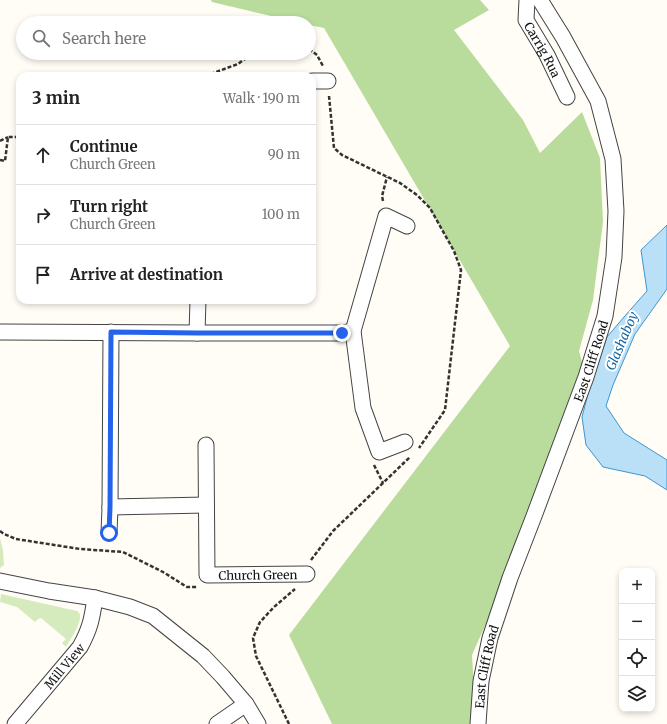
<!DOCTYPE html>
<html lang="en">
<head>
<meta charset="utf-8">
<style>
  body { margin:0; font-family:Merriweather,serif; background:#f6f6f6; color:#222 }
  .controls { position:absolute; right:12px; bottom:12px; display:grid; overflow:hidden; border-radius:8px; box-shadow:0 2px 6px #0003 }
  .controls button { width:36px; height:36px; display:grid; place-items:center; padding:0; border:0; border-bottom:1px solid #e0e0e0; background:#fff; color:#222; font:20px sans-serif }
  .stop { position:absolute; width:12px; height:12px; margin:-9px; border:3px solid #2563eb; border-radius:50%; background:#fff }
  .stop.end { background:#2563eb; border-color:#fff; box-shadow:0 1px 4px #0008 }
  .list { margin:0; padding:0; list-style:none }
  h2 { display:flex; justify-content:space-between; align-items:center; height:52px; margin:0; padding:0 16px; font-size:17px }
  h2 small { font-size:13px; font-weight:400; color:#767676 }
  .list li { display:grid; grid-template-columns:26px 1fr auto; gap:12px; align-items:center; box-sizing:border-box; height:60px; padding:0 16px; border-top:1px solid #e0e0e0 }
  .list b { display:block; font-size:15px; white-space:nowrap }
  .list p { margin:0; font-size:13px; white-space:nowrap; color:#767676 }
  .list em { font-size:13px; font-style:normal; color:#767676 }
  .icon { flex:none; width:22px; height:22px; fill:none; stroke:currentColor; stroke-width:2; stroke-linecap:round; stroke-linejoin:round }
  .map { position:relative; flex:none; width:667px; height:724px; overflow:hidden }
  .search { position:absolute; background:#fff; box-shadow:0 2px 6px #0003; left:16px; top:16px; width:300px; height:44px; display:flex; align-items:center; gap:10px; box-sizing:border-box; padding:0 14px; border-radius:22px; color:#767676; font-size:15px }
  .panel { position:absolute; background:#fff; box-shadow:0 2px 6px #0003; left:16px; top:72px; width:300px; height:232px; border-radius:12px }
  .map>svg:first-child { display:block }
  .green { fill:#d5ebbd }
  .forest { fill:#b9dc9c }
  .water { fill:#b9e0f7; stroke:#3f96cf }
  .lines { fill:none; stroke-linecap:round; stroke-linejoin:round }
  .minor-casing { stroke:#444; stroke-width:17 }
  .path { stroke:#333; stroke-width:2.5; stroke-dasharray:4 2; stroke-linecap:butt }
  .minor { stroke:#fff; stroke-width:15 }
  .route { stroke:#2563eb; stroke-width:5 }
  .labels { text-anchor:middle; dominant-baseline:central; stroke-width:4; stroke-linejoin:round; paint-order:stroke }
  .street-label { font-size:12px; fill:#111; stroke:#fff }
  .water-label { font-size:13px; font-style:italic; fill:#1768a6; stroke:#fff }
</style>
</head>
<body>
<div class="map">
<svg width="667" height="724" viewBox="0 0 667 724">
  <rect width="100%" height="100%" fill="#fffdf5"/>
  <g class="green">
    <path d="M0 538 3 551 4 565 0 568Z"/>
    <path d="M1 594 77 611C79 613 80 613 80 616 81 624 70 640 66 647L62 643 66 639 41 618 38 619 35 622 17 607 0 602Z"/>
  </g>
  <path class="forest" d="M211 0H480L489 10 454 30 523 120 540 153 582 112 600 158 603 222 593 300 579 351 586 377 534 516 472 655 476 724H332L289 635 510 346 324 28 309 25V23H301L212 2Z"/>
  <path class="water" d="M667 225V289L635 334 613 385 606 406 624 433 667 460V490L645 476 603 467 586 445 582 417 589 390 607 337 624 317 647 291 641 250Z"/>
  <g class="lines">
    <defs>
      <g id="minor">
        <path id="s1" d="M527 0 526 20 547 55 567 97"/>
        <path d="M312 81H328"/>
        <path d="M0 332 197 333H342L353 331"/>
        <path d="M197 333 198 300"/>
        <path d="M405 442 379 452 363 408 353 331 386 216 407 226"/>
        <path id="s2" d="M206 445 207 575 307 574"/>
        <path d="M110 507 206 505"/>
        <path d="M109 533 110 507 111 332"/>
        <path d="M0 581 49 591 95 598 130 607 153 616 203 656 223 677 246 704 258 724"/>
        <path id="s3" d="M15 724 80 647C90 629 92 619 95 598"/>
        <path d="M217 724 246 704"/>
        <path id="s4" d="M478 724 481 681 490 638 510 578 534 516 586 377 605 316 614 257 616 211 613 159 598 101 563 37 540 0"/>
      </g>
    </defs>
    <use href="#minor" class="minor-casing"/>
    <g class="path">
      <path d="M309 49 317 55 323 66"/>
      <path d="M205 76 238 64 253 53"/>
      <path d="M329 96 334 148 342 155 400 183 417 195 430 208 454 251 461 270 445 410 419 448"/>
      <path d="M0 141 8 137"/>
      <path d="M0 160 5 161 8 137H20"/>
      <path d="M383 201 382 196 387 177"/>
      <path d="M374 465 383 483"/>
      <path d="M0 531 4 534 16 539 80 549 123 552 163 572 187 587H198"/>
      <path d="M311 560 333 531 410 457"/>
      <path d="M289 724 256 656 253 638 260 622 274 607 295 589"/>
    </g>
    <use href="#minor" class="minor"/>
  </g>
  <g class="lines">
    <path class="route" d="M109 533 110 507 111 332 197 333H342"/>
  </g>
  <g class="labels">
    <g class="street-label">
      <text stroke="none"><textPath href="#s1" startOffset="54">Carrig Rua</textPath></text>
      <text stroke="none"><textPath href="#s4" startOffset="382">East Cliff Road</textPath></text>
      <text stroke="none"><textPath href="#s2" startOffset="181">Church Green</textPath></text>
      <text stroke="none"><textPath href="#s3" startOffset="76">Mill View</textPath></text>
      <text stroke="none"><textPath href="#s4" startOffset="58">East Cliff Road</textPath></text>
    </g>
    <g class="water-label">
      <text transform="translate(622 341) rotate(-67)">Glashaboy</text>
    </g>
  </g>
</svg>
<div class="controls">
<button>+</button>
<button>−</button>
<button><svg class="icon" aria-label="locate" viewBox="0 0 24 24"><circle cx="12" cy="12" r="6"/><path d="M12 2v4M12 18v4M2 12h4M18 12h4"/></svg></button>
<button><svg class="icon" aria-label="layers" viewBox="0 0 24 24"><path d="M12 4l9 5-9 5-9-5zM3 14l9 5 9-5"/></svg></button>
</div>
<div class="stop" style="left:109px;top:533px"></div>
<div class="stop end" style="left:342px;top:333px"></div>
<div class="search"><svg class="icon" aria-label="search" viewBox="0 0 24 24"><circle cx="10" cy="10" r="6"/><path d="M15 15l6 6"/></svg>Search here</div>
<section class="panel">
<h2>3 min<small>Walk · 190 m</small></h2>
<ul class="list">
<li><svg class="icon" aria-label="ahead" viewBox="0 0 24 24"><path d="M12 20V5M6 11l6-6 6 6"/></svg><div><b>Continue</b><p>Church Green</p></div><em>90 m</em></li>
<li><svg class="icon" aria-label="right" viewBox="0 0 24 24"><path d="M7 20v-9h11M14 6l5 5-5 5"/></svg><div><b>Turn right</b><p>Church Green</p></div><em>100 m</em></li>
<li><svg class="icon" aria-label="arrive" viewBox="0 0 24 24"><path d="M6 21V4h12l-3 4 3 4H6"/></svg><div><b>Arrive at destination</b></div></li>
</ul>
</section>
</div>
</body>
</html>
